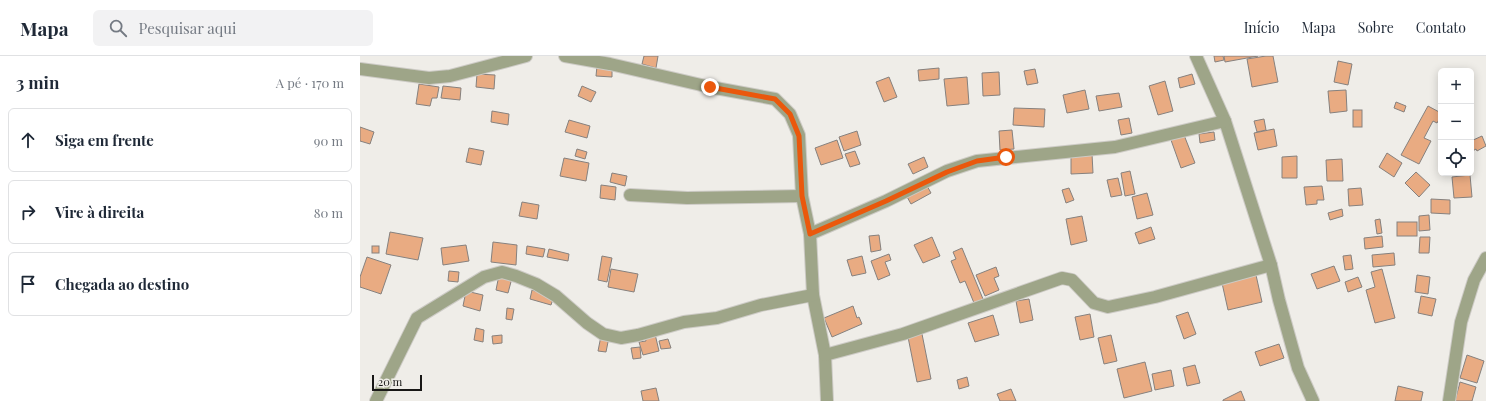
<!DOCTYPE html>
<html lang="pt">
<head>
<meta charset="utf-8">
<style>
  body { margin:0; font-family:"Playfair Display",serif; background:#f2f2f3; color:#1f2937 }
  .controls { position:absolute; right:12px; top:12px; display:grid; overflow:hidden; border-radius:6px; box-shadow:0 2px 10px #0003 }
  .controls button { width:36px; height:36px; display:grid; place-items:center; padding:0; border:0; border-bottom:1px solid #e0e1e3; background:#fff; color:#1f2937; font:20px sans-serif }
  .scale { position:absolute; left:12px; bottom:10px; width:50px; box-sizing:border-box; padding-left:4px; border:2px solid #181716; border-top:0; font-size:11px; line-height:14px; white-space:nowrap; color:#181716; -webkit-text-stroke:3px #efede8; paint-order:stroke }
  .stop { position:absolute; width:12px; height:12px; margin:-9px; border:3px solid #ea580c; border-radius:50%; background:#fff }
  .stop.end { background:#ea580c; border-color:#fff; box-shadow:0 1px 4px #0008 }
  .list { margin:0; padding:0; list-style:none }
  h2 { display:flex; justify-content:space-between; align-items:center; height:52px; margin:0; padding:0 16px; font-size:17px }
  h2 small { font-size:13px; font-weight:400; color:#747a83 }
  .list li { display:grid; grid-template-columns:26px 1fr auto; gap:12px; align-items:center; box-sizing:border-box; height:64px; margin:0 8px 8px; padding:0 8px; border:1px solid #e0e1e3; border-radius:6px }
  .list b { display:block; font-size:15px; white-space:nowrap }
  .list em { font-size:13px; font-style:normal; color:#747a83 }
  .icon { flex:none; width:22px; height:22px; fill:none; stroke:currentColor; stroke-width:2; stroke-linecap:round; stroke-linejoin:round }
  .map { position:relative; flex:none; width:1126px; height:345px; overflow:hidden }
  header { display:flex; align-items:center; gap:24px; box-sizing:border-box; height:56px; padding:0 20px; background:#fff; border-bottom:1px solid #e0e1e3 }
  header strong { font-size:19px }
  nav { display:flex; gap:22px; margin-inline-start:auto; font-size:14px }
  .search { width:280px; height:36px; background:#f2f2f3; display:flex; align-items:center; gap:10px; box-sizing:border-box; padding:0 14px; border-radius:6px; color:#747a83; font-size:15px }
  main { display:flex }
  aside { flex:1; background:#fff }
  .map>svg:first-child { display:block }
  .building { fill:#e9ab82; stroke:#86817e }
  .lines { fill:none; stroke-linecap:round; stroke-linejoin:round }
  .minor-casing { stroke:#cdcbc6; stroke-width:14 }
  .minor { stroke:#9ea588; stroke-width:12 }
  .route { stroke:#ea580c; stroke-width:5 }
</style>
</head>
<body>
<header>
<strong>Mapa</strong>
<div class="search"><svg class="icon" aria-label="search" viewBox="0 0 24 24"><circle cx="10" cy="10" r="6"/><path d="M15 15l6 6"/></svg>Pesquisar aqui</div>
<nav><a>Início</a><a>Mapa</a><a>Sobre</a><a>Contato</a></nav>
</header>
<main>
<aside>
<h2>3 min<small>A pé · 170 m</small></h2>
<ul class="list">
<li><svg class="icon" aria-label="ahead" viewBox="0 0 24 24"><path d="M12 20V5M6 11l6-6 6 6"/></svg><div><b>Siga em frente</b></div><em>90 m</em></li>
<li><svg class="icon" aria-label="right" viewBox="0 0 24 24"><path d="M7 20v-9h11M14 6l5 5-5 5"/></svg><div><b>Vire à direita</b></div><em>80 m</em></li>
<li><svg class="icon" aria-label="arrive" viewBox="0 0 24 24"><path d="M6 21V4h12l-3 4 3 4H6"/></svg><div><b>Chegada ao destino</b></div></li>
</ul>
</aside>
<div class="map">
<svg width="1126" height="345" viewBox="0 0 1126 345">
  <rect width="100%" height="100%" fill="#efede8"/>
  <g class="building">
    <path d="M284 0H298L296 12 282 8Z"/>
    <path d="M854 0H863L864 4 855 6Z"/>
    <path d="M864 0H898L865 6Z"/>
    <path d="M906 0H913L918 26 892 31 887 3Z"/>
    <path d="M978 5 992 8 988 29 974 26Z"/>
    <path d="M237 10 252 11V21L236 20Z"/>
    <path d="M579 12V23L559 25 558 14Z"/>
    <path d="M675 13 678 27 667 29 664 15Z"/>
    <path d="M639 16 640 39 623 40 622 17Z"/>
    <path d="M117 18 135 19 134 33 116 31Z"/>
    <path d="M832 18 835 28 820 32 818 22Z"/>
    <path d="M529 21 537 41 524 46 516 26Z"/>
    <path d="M607 21 609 48 587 50 584 23Z"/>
    <path d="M805 25 813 55 798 59 789 30Z"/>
    <path d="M59 28 79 31 77 42H72L70 50 56 48Z"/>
    <path d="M83 30 101 32 100 44 81 42Z"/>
    <path d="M222 30 236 36 231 46 218 40Z"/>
    <path d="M725 34 729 53 707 57 703 39Z"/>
    <path d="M986 34 987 55 970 57 968 35Z"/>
    <path d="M759 37 762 51 739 55 736 40Z"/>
    <path d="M1036 46 1046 50 1044 56 1034 52Z"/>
    <path d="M1068 50 1081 57V60L1077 67 1073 65 1064 82 1071 85 1059 108 1041 99Z"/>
    <path d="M654 52 685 53 684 71 653 69Z"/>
    <rect x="993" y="54" width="9" height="17"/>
    <path d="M132 55 149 58 148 69 131 66Z"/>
    <path d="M769 62 772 77 761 79 758 64Z"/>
    <path d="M904 63 906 74 897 76 894 65Z"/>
    <path d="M209 64 230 70 227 82 205 76Z"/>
    <path d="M0 71 14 76 10 88 0 85Z"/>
    <path d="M914 73 917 90 898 94 894 77Z"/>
    <path d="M652 74 654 93 640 94 639 75Z"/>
    <path d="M497 75 501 89 484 95 479 81Z"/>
    <path d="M854 76 855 84 840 87 839 78Z"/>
    <path d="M824 79 835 107 821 112 811 84Z"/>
    <path d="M1122 80 1126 90 1117 95 1116 93 1111 96V85Z"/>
    <path d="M477 84 483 102 461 109 455 92Z"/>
    <path d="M109 92 124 95 121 109 106 106Z"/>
    <path d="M217 93 227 96 225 103 215 100Z"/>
    <path d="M495 95 500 108 490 111 485 98Z"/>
    <path d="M1027 97 1042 107 1034 121 1019 111Z"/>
    <path d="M711 98H732L733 117 711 118Z"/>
    <path d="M937 100V122H922V101Z"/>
    <path d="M564 101 568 111 553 118 548 108Z"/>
    <path d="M204 102 229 107 226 125 200 120Z"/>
    <path d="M982 103 983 125H967L966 104Z"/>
    <path d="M770 115 775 138 765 140 761 117Z"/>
    <path d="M1056 116 1070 129 1059 141 1045 127Z"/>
    <path d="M252 117 267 120 265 130 250 126Z"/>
    <path d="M1110 119 1112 141 1094 142 1092 121Z"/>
    <path d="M758 122 762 139 751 141 747 124Z"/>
    <path d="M566 128 571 137 551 148 546 139Z"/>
    <path d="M241 129 256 131 255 144 240 142Z"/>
    <path d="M962 130 964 144H957V148L946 149 944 131Z"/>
    <path d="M709 132 714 144 706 147 702 134Z"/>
    <path d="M1001 132 1003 149 989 150 988 133Z"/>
    <path d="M787 137 793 159 777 163 772 141Z"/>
    <path d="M1071 143 1090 144V158L1071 157Z"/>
    <path d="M162 146 179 149 177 163 159 160Z"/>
    <path d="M982 153 983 160 970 164 968 157Z"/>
    <path d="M1069 159 1070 174 1059 175V160Z"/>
    <path d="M722 160 727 185 711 189 706 163Z"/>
    <path d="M1020 163 1022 177 1017 178 1015 164Z"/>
    <rect x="1037" y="166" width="20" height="14"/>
    <path d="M791 171 795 183 779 188 775 177Z"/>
    <path d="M30 176 63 182 58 204 26 198Z"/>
    <path d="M519 179 521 194 511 196 509 180Z"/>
    <path d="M1022 180 1023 191 1005 193 1004 182Z"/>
    <path d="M572 181 580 200 563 207 554 189Z"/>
    <path d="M1060 181H1070L1069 197H1059Z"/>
    <path d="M133 186 157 189 156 209 131 206Z"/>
    <path d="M106 189 109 205 83 209 81 192Z"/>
    <rect x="12" y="190" width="7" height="7"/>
    <path d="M167 190 185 193 183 201 166 198Z"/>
    <path d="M602 192 623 243 614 247 605 225 600 227 591 205 596 203 593 196Z"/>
    <path d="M189 193 209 198 208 205 187 201Z"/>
    <path d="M1034 197 1035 209 1013 211 1012 199Z"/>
    <path d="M529 198 531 204 525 206 530 219 518 224 511 205Z"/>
    <path d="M991 199 993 213 985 214 983 200Z"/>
    <path d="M242 200 252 202 247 226 238 224Z"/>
    <path d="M502 200 506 217 492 220 487 204Z"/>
    <path d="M7 201 31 209 21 238 0 231V221Z"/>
    <path d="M974 210 980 225 957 233 951 218Z"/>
    <path d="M636 211 639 220 634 222 639 234 625 240 616 219Z"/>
    <path d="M251 213 278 218 274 236 248 231Z"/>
    <path d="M1022 213 1035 262 1015 267 1006 234 1015 231 1011 216Z"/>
    <path d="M89 215 99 216 98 226 88 225Z"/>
    <path d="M139 219 152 222 148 237 136 234Z"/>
    <path d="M896 219 902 246 868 254 862 227Z"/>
    <path d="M1057 219 1070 221 1068 238 1055 236Z"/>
    <path d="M998 221 1002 231 988 236 985 226Z"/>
    <path d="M172 234 194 240 191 249 170 243Z"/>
    <path d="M106 235 123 239 120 255 103 250Z"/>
    <path d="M1061 240 1076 243 1072 260 1058 257Z"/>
    <path d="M669 243 673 264 660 267 656 245Z"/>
    <path d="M493 250 497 262 499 261 502 268 472 281 464 262Z"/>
    <path d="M147 252 154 253 152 264 146 263Z"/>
    <path d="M828 256 836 278 824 283 816 260Z"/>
    <path d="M730 258 734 281 720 284 715 261Z"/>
    <path d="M633 259 639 279 615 286 608 267Z"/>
    <path d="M116 272 124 274 123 286 114 284Z"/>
    <path d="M295 278 299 295 283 299 279 286 286 285 285 281Z"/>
    <path d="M562 278 571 323 557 326 548 281Z"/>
    <path d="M142 279V287L133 288 132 280Z"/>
    <path d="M751 279 757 305 744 308 738 282Z"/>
    <path d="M241 280 249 281 246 296 238 295Z"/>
    <path d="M308 283 311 292 301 293 299 285Z"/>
    <path d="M919 288 924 302 900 310 895 296Z"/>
    <path d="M280 291 281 302 273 303 271 292Z"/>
    <path d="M1107 299 1124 305 1117 327 1100 322Z"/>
    <path d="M785 306 792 335 764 342 757 313Z"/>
    <path d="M835 309 840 327 827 330 823 312Z"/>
    <path d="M811 314 814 330 795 334 792 318Z"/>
    <path d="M607 321 609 330 599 333 597 324Z"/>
    <path d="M1100 326 1116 331 1112 345H1095Z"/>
    <path d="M1038 330 1063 336 1061 345H1035Z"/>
    <path d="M296 332 299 345H283L281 335Z"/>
    <path d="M651 333 656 345H640L637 338Z"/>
    <path d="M881 335 885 345H863V344Z"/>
  </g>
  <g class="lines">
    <defs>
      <g id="minor">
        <path d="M205 0 250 8 350 31 415 43 430 58 439 79 442 140 450 178 453 239 465 299 467 345"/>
        <path d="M836 0 865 65 911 209 919 244 938 312 953 345"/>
        <path d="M0 13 69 22 90 20 166 0"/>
        <path d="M270 139 327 142 442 140"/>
        <path d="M450 178 526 145 587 115 617 105 755 91 865 65"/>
        <path d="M465 299 543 278 702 222 712 224 734 247 748 251 795 241 911 209"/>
        <path d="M16 345 57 262 124 221 142 216 156 220 176 228 196 240 227 267 243 278 261 282 278 279 324 266 357 262 401 249 453 239"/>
        <path d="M1089 345 1101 266 1114 224 1126 202"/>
      </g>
    </defs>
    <use href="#minor" class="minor-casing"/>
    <use href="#minor" class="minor"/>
  </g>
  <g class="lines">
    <path class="route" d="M350 31 415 43 430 58 439 80 442 140 450 178 526 145 587 116 617 105 646 101"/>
  </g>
</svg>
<div class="controls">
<button>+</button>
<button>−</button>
<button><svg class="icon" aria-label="locate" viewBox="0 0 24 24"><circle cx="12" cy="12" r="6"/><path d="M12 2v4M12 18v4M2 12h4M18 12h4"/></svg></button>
</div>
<div class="scale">20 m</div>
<div class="stop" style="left:646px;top:101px"></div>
<div class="stop end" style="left:350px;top:31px"></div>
</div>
</main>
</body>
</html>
